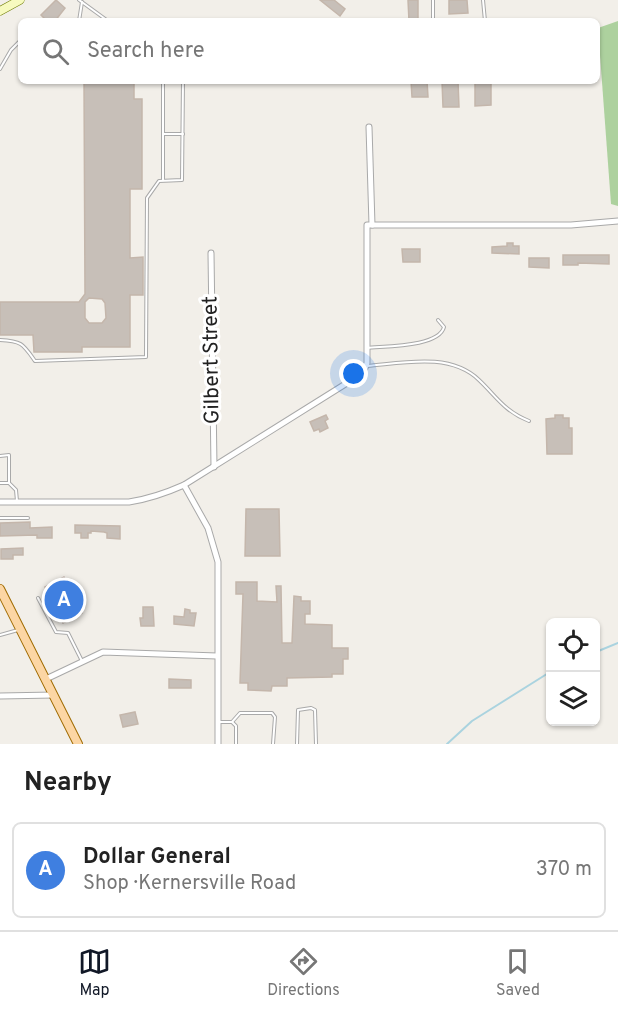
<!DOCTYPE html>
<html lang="en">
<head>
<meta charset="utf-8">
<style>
  body { margin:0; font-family:Overpass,sans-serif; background:#f6f6f6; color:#222 }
  .controls { position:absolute; right:18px; bottom:18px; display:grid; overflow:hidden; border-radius:9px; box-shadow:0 2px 4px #0004 }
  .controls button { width:54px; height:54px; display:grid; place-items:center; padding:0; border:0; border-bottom:2px solid #e0e0e0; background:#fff; color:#222; font:30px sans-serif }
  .you { position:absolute; left:354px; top:374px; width:21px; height:21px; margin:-15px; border:4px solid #fff; border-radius:50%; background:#1a73e8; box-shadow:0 0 0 9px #1a73e833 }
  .badge { display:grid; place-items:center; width:39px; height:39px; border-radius:50%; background:#111827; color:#fff; font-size:20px; font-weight:700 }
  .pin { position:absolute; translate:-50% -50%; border:3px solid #fff; box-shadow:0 2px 6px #0006 }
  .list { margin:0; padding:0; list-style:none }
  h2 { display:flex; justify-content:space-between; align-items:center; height:78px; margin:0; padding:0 24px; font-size:26px }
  h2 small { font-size:20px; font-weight:400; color:#767676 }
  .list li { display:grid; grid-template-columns:39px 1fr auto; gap:18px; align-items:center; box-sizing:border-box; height:96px; margin:0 12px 12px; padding:0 12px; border:2px solid #e0e0e0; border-radius:9px }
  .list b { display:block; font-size:22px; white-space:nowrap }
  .list p { margin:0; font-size:20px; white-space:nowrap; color:#767676 }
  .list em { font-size:20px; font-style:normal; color:#767676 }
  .icon { flex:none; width:33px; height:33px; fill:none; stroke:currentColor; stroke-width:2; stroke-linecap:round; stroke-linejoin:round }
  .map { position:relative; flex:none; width:618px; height:744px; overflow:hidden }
  .search { position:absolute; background:#fff; box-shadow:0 2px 4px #0004; left:18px; right:18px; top:18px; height:66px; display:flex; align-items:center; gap:15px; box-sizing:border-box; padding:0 21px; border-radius:9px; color:#767676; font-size:22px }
  .sheet { height:186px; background:#fff }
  nav { display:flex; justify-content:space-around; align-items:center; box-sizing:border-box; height:84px; border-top:2px solid #e0e0e0; background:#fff; font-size:16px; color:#767676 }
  nav a { display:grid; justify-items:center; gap:3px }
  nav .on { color:#111827 }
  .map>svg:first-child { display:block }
  .forest { fill:#add19e }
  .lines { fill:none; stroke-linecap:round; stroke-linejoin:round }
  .stream { stroke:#aad3df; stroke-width:2 }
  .building { fill:#c7bfb8; stroke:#c4b6ab; stroke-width:1.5; fill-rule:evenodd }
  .service-casing { stroke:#a9a9a9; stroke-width:4 }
  .minor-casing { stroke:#a9a9a9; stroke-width:7 }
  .secondary-casing { stroke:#707d05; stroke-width:9 }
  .primary-casing { stroke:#a06b00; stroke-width:10 }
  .service { stroke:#fff; stroke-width:2 }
  .minor { stroke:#fff; stroke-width:5 }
  .secondary { stroke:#f7fabf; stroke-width:8 }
  .primary { stroke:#fcd6a4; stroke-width:8 }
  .labels { text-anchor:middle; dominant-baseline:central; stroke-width:6; stroke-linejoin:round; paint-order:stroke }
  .street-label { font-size:21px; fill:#222; stroke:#fff }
</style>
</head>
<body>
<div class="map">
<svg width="618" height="744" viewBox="0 0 618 744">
  <rect width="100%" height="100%" fill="#f2efe9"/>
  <path class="forest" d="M618 21V206L611 204 598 28Z"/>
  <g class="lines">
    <g class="stream">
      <path d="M596 652 618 643"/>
      <path d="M447 744 472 721 550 672"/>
    </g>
  </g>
  <g class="building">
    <path d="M56 0 65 8 55 21H47L41 15Z"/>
    <path d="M320 0H334L345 9 340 16Z"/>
    <path d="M408 0H418V21H409Z"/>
    <path d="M449 0H467L468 13 449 14Z"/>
    <path d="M84 81H134V99H142V189H130V258L143 257V295H130V347H82V352H34L33 335H0V302H79L85 294ZM89 298 102 299 105 303 106 318 102 323H89L85 318V302Z"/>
    <path d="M411 81H427L428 97H412Z"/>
    <path d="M442 81H458L459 107H443Z"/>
    <path d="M475 81H491V105L475 106Z"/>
    <path d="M507 243H513V246H519V254L492 253V247L507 246Z"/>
    <path d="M402 249H420V262H403Z"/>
    <path d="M563 255H609V264L578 263V265H563Z"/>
    <path d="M529 258H549V268L529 267Z"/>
    <path d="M326 415 328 419 325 421 328 428 320 432 319 429 314 431 310 422Z"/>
    <path d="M555 415H563V418H569V428H572V454H547L546 419 555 418Z"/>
    <path d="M246 509H279L280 556H245Z"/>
    <path d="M30 522V528L52 527V538H37V535L0 536V523Z"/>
    <path d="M75 525 120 526V539L107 538V533L104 532 91 531V533H88V538H81V533H75Z"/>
    <path d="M23 548V555H13V559H1V549Z"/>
    <path d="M64 577 82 613 63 623 45 587Z"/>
    <path d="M236 582H257V601L277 602 276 586H281L282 643H292L294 596 301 597V601H310V614H305V624L332 625V648H348V659H343V674H332V677L287 678V686H272L271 691 248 690V683H240L243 594H236Z"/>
    <path d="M143 607H153L154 626H141L140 618H143Z"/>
    <path d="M185 609 190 610V613H196L194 626 174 624V616L184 617Z"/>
    <path d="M169 679 191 680V688H169Z"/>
    <path d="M135 712 138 724 123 727 120 715Z"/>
  </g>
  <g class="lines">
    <defs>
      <g id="service">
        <path d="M79 0 108 21"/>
        <path d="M433 0V21"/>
        <path d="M483 0 485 21"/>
        <path d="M79 21 82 2"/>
        <path d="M0 69 11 50 21 40"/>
        <path d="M163 134H183"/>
        <path d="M163 180V81"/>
        <path d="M0 340C22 341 23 344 35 361L146 357 147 198 159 181 182 180 183 81"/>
        <path d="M367 348C385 346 439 347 444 327L438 320"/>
        <path d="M367 366C403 363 450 352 479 380 497 397 504 411 529 421"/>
        <path d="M0 456 9 455V483H0"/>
        <path d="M9 483 16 490 17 501"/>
        <path d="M0 518H28"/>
        <path d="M38 598 56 632 68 633 82 661"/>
        <path d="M0 635 18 630"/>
        <path d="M220 722H232"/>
        <path d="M232 722 240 713H272L275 717 273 744"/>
        <path d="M232 722 236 726V744"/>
        <path d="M297 744 298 710 311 708 315 710 316 744"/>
      </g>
      <g id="minor">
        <path d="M369 127 372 225"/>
        <path d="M211 253 214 467"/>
        <path d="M184 485 208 528 218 562V744"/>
        <path d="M0 502H129C149 499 166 493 184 485L363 373 367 363V225H571L618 221"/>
        <path d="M46 679 103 652 217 656"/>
        <path d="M0 696 54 695"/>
      </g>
      <path id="secondary" d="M0 11 20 0"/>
      <path id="primary" d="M0 589 78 744"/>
    </defs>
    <use href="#service" class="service-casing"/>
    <use href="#minor" class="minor-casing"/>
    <use href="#secondary" class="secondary-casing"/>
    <use href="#primary" class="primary-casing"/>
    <use href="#service" class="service"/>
    <use href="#minor" class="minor"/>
    <use href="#secondary" class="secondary"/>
    <use href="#primary" class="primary"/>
  </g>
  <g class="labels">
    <g class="street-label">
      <text transform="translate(212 360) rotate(-91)">Gilbert Street</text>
    </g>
  </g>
</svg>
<div class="controls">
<button><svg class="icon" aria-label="locate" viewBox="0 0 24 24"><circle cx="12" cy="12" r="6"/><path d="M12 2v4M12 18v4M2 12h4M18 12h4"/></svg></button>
<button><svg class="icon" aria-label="layers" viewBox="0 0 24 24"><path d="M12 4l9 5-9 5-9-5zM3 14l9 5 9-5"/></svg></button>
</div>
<div class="you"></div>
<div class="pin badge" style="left:64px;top:600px;background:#3f7fe0">A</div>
<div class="search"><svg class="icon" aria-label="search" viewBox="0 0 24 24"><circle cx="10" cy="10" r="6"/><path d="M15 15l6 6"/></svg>Search here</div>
</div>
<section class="sheet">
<h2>Nearby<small></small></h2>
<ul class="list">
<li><span class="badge" style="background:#3f7fe0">A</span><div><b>Dollar General</b><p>Shop · Kernersville Road</p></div><em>370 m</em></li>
</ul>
</section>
<nav>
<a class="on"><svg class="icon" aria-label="map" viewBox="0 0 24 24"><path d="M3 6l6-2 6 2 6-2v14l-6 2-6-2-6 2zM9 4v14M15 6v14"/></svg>Map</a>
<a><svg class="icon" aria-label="directions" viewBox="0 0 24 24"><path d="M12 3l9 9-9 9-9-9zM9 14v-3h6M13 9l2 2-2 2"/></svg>Directions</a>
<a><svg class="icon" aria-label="saved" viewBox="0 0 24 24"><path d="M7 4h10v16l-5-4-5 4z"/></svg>Saved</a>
</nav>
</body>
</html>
